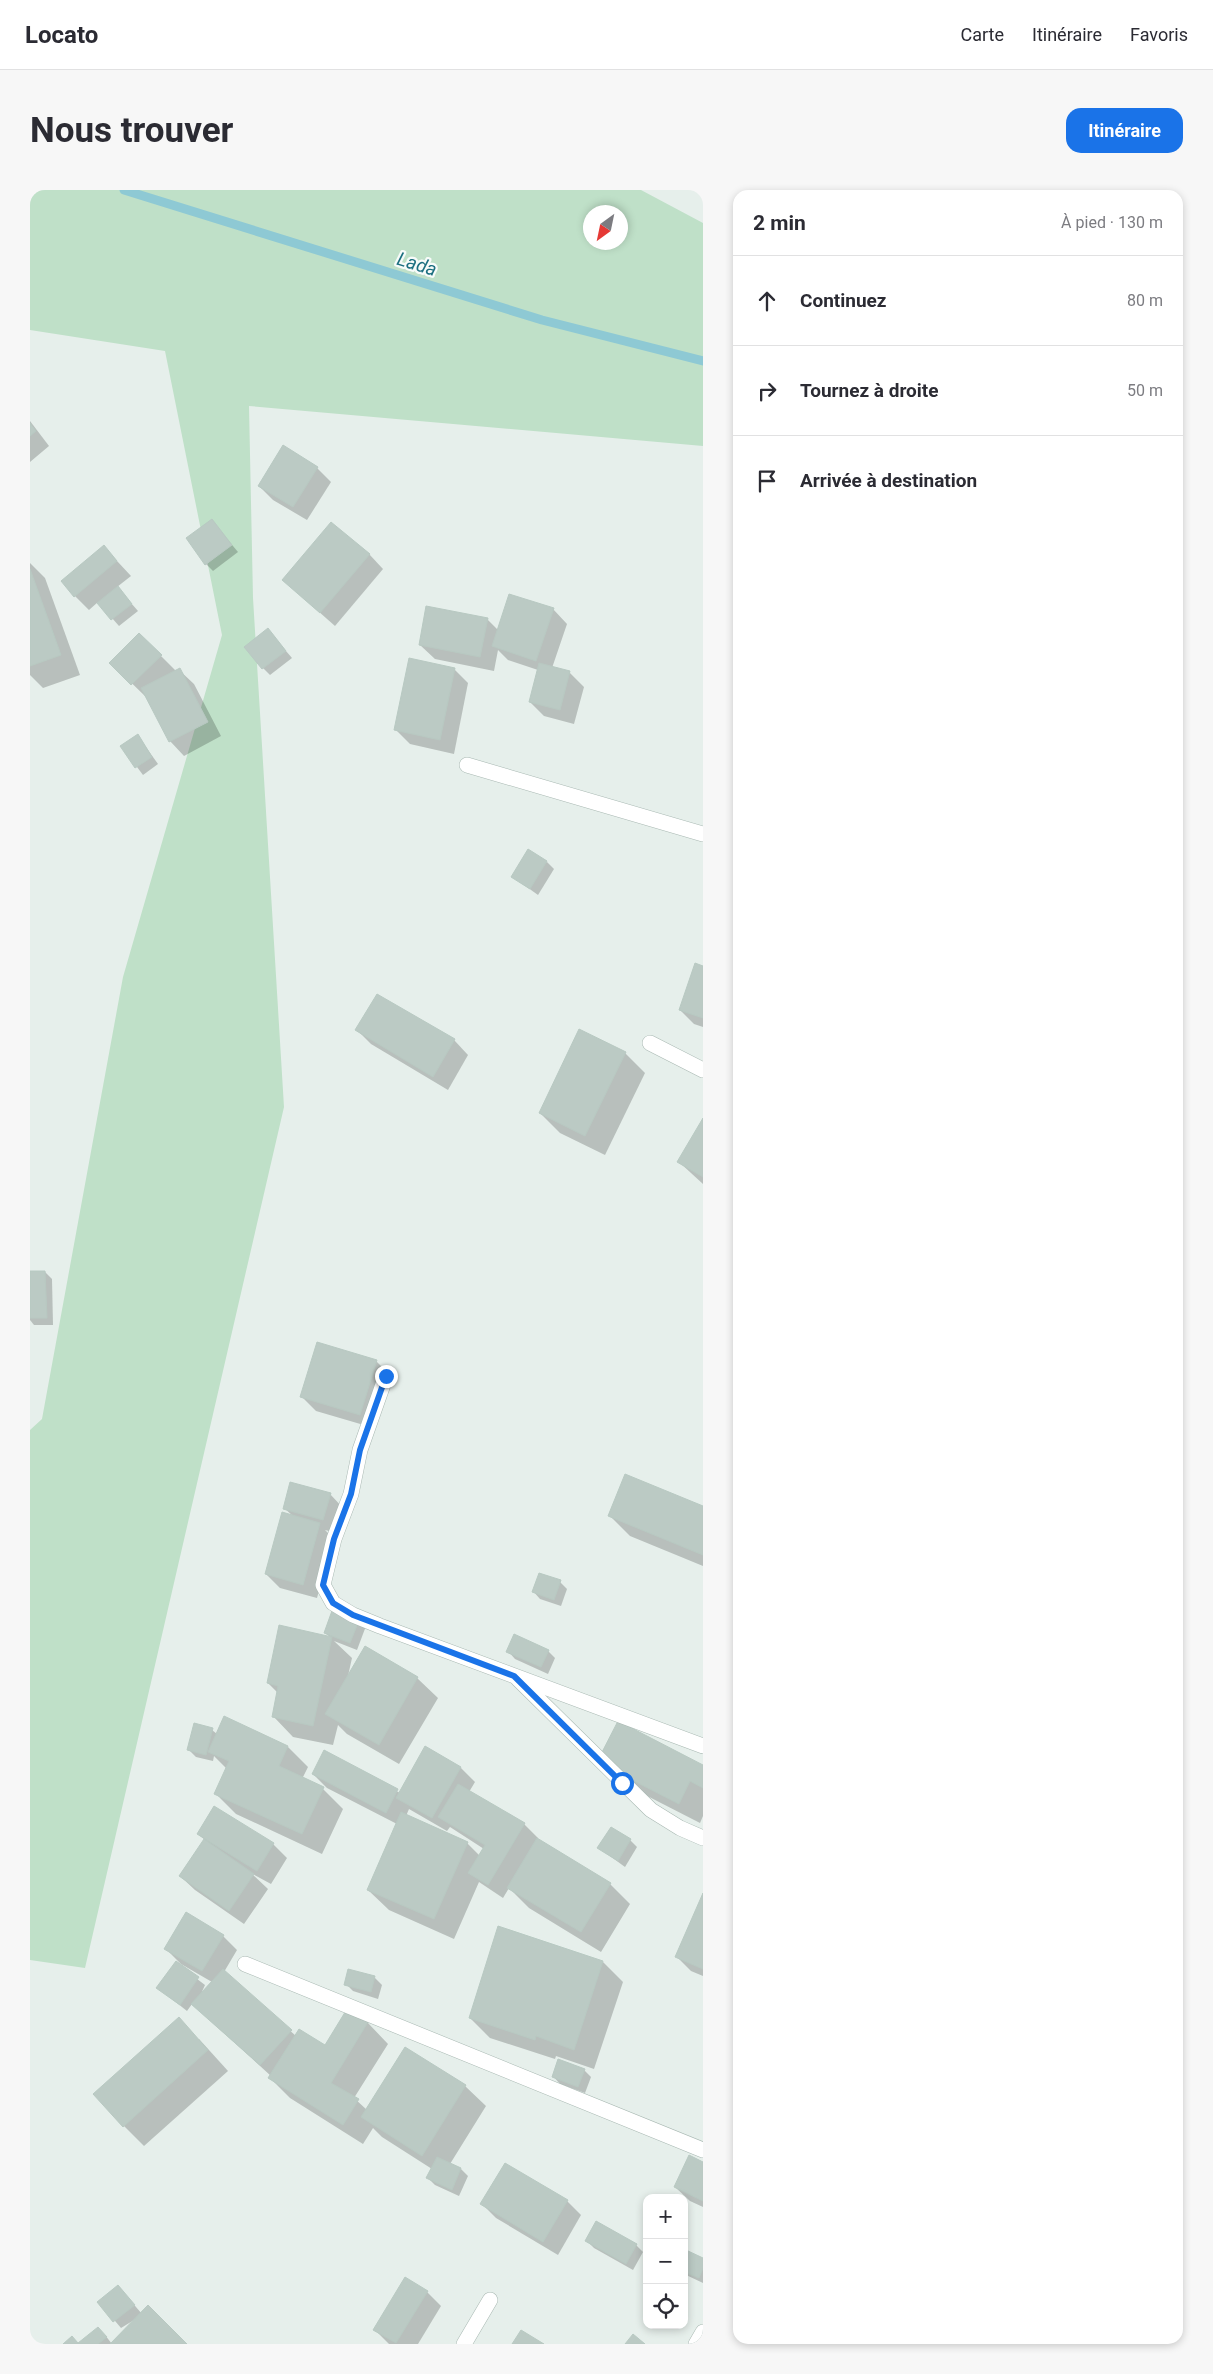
<!DOCTYPE html>
<html lang="fr">
<head>
<meta charset="utf-8">
<style>
  body { margin:0; font-family:Roboto,sans-serif; background:#f7f7f7; color:#2b2b33 }
  .controls { position:absolute; right:15px; bottom:15px; display:grid; overflow:hidden; border-radius:10px; box-shadow:0 2px 8px #0003 }
  .controls button { width:45px; height:45px; display:grid; place-items:center; padding:0; border:0; border-bottom:1px solid #e1e1e2; background:#fff; color:#2b2b33; font:25px sans-serif }
  .compass { position:absolute; left:553px; top:15px; width:45px; height:45px; border-radius:50%; background:#fff; box-shadow:0 2px 8px #0003; rotate:213deg }
  .stop { position:absolute; width:15px; height:15px; margin:-11px; border:4px solid #1a73e8; border-radius:50%; background:#fff }
  .stop.end { background:#1a73e8; border-color:#fff; box-shadow:0 1px 5px #0008 }
  .list { margin:0; padding:0; list-style:none }
  h2 { display:flex; justify-content:space-between; align-items:center; height:65px; margin:0; padding:0 20px; font-size:21px }
  h2 small { font-size:16px; font-weight:400; color:#7c7c81 }
  .list li { display:grid; grid-template-columns:32px 1fr auto; gap:15px; align-items:center; box-sizing:border-box; height:90px; padding:0 20px; border-top:1px solid #e1e1e2 }
  .list b { display:block; font-size:19px; white-space:nowrap }
  .list em { font-size:16px; font-style:normal; color:#7c7c81 }
  .icon { flex:none; width:28px; height:28px; fill:none; stroke:currentColor; stroke-width:2; stroke-linecap:round; stroke-linejoin:round }
  .map { position:relative; flex:none; width:673px; height:2154px; overflow:hidden; border-radius:15px }
  header { display:flex; align-items:center; gap:30px; box-sizing:border-box; height:70px; padding:0 25px; background:#fff; border-bottom:1px solid #e1e1e2 }
  header strong { font-size:24px }
  nav { display:flex; gap:28px; margin-inline-start:auto; font-size:18px }
  .intro { display:flex; align-items:center; justify-content:space-between; box-sizing:border-box; height:120px; padding:0 30px }
  h1 { margin:0; font-size:35px }
  .button { padding:12px 22px; border-radius:15px; background:#1a73e8; color:#fff; font-size:18px; font-weight:700 }
  main { display:flex; gap:30px; padding:0 30px }
  aside { flex:1; background:#fff; border-radius:15px; box-shadow:0 2px 8px #0003 }
  .map>svg:first-child { display:block }
  .green { fill:#bfe0c8; fill-rule:evenodd }
  .shadow { fill:#0003; fill-rule:evenodd }
  .lines { fill:none; stroke-linecap:round; stroke-linejoin:round }
  .stream { stroke:#8ec9d4; stroke-width:9 }
  .building { fill:#bbcac4; stroke:#b8c9c2 }
  .street-casing { stroke:#a8b8b2; stroke-width:16 }
  .street { stroke:#fff; stroke-width:15 }
  .route { stroke:#1a73e8; stroke-width:6 }
  .labels { text-anchor:middle; dominant-baseline:central; stroke-width:4.5; stroke-linejoin:round; paint-order:stroke }
  .water-label { font-size:19px; font-style:italic; fill:#1c6f80; stroke:#f7fbf9 }
</style>
</head>
<body>
<header>
<strong>Locato</strong>
<nav><a>Carte</a><a>Itinéraire</a><a>Favoris</a></nav>
</header>
<div class="intro"><h1>Nous trouver</h1><a class="button">Itinéraire</a></div>
<main>
<div class="map">
<svg width="673" height="2154" viewBox="0 0 673 2154">
  <rect width="100%" height="100%" fill="#e6efeb"/>
  <path class="green" d="M0 0H611L673 33V256L219 216 223 408 254 917 55 1778 0 1770V1240L12 1229 93 787 192 445 135 161 0 140ZM560 22H590V52H560Z"/>
  <g class="shadow">
    <path d="M0 231 19 256 0 272Z"/>
    <path d="M287 278 301 292 277 330 243 310 229 296Z"/>
    <path d="M182 331 208 362 183 381 176 374Z"/>
    <path d="M74 357 101 386 87 397 108 421 89 436 68 412 59 420 45 406Z"/>
    <path d="M339 364 353 379 305 436 253 390Z"/>
    <path d="M0 373 15 388 50 485 13 498 0 485Z"/>
    <path d="M523 419 537 434 522 478 539 482 554 497 544 534 514 526 500 512 508 480 478 470 468 460 464 481 405 469 390 455 457 429 469 441Z"/>
    <path d="M238 440 262 468 240 485 233 478Z"/>
    <path d="M109 444 146 481 149 480 164 494 191 546 154 566 140 551 117 508 81 473Z"/>
    <path d="M424 479 438 493 424 564 380 554 366 540Z"/>
    <path d="M108 546 128 574 113 585 92 557Z"/>
    <path d="M517 672 524 679 508 705 483 687Z"/>
    <path d="M673 777V837L664 834 650 820Z"/>
    <path d="M327 840 424 850 438 865 418 900 341 854Z"/>
    <path d="M595 863 615 883 575 965 530 943 510 923Z"/>
    <path d="M673 931V994L649 972Z"/>
    <path d="M0 1082H15L22 1089 23 1135H4L0 1130Z"/>
    <path d="M346 1171 360 1185 344 1238 286 1221 271 1206Z"/>
    <path d="M300 1304 314 1319 307 1343 295 1340 303 1348 287 1408 250 1398 236 1384 263 1326 254 1318Z"/>
    <path d="M673 1317V1376L600 1346 580 1326Z"/>
    <path d="M530 1392 537 1399 531 1416 510 1409 503 1401Z"/>
    <path d="M304 1419 336 1436 327 1460 304 1451 322 1468 318 1486 335 1458 387 1488 408 1508 369 1574 317 1544 308 1535 303 1555 263 1547 243 1526 248 1503 238 1493 300 1447 295 1443Z"/>
    <path d="M478 1461H518L525 1468 518 1484 485 1469Z"/>
    <path d="M588 1533 673 1576V1626L670 1633 588 1591Z"/>
    <path d="M182 1540 187 1544 258 1557 278 1577 272 1589 293 1599 313 1619 292 1664 206 1624 186 1604 197 1579 184 1566 183 1571 166 1567 159 1560Z"/>
    <path d="M396 1558 431 1578 445 1592 439 1602 494 1634 508 1648 507 1650 580 1694 600 1714 571 1762 499 1718 479 1698 473 1708 449 1692 424 1749 359 1720 338 1700 367 1634 297 1598 283 1584 295 1562 370 1603ZM379 1619 417 1641 420 1637 454 1659 450 1666 437 1653 376 1626Z"/>
    <path d="M168 1644 243 1654 257 1668 241 1694 221 1683 238 1699 214 1734 165 1700 150 1686 175 1650Z"/>
    <path d="M600 1650 607 1657 595 1677 569 1658Z"/>
    <path d="M673 1706V1786L661 1781 647 1767Z"/>
    <path d="M193 1746 207 1760 194 1782 266 1846 295 1857 317 1821 338 1833 358 1854 324 1908 337 1920 376 1859 435 1896 456 1916 420 1974 431 1979 438 1986 429 2006 405 1995 398 1988 402 1979 352 1947 343 1938 333 1954 260 1908 240 1888 241 1886 162 1814 157 1821 128 1798 146 1773 175 1795 170 1806 182 1792 151 1774 136 1759Z"/>
    <path d="M573 1772 593 1792 564 1879 526 1866 525 1869 460 1848 440 1828Z"/>
    <path d="M319 1780 345 1788 352 1795 348 1809 323 1801 316 1794Z"/>
    <path d="M169 1849 198 1881 114 1956 94 1936Z"/>
    <path d="M554 1880 561 1887 555 1903 530 1894 523 1886Z"/>
    <path d="M673 1973V2017L660 2011 645 1997Z"/>
    <path d="M537 2011 551 2025 528 2065 466 2028 452 2014Z"/>
    <path d="M557 2051 606 2055 613 2062 603 2080 564 2058Z"/>
    <path d="M656 2062 673 2069V2093L654 2084Z"/>
    <path d="M88 2096 112 2124 155 2154H49L75 2145 82 2154 109 2127 91 2138 69 2112Z"/>
    <path d="M397 2102 411 2116 388 2154H359L345 2140Z"/>
  </g>
  <g class="lines">
    <path class="stream" d="M94 0 512 130 673 171"/>
  </g>
  <g class="building">
    <path d="M0 233 6 241 0 246Z"/>
    <path d="M253 255 288 277 263 317 228 296Z"/>
    <path d="M182 329 202 355 175 375 156 348Z"/>
    <path d="M301 332 340 364 290 423 252 390Z"/>
    <path d="M74 355 87 371 44 407 31 391Z"/>
    <path d="M0 379 31 465 0 476Z"/>
    <path d="M88 396 102 414 81 430 67 413Z"/>
    <path d="M479 404 524 418 506 471 462 456Z"/>
    <path d="M396 416 458 428 450 467 389 455Z"/>
    <path d="M238 438 256 461 232 479 214 457Z"/>
    <path d="M109 443 132 465 101 495 79 473Z"/>
    <path d="M379 468 425 478 410 550 364 540Z"/>
    <path d="M509 473 540 481 530 520 499 512Z"/>
    <path d="M150 478 178 532 139 552 111 498Z"/>
    <path d="M108 544 122 567 105 578 90 556Z"/>
    <path d="M498 659 517 671 500 699 481 687Z"/>
    <path d="M665 773 673 776V828L649 820Z"/>
    <path d="M347 804 425 849 403 887 325 840Z"/>
    <path d="M549 839 596 862 555 946 509 923Z"/>
    <path d="M673 928V987L647 972Z"/>
    <path d="M0 1081H15L17 1128H0Z"/>
    <path d="M287 1152 347 1170 330 1225 270 1207Z"/>
    <path d="M595 1284 673 1316V1365L578 1326Z"/>
    <path d="M260 1292 301 1303 293 1330 253 1319Z"/>
    <path d="M252 1322 290 1333 273 1395 235 1384Z"/>
    <path d="M509 1383 531 1390 524 1410 502 1402Z"/>
    <path d="M303 1418 330 1428 320 1453 294 1443Z"/>
    <path d="M249 1435 302 1447 283 1536 242 1527 248 1496 237 1493Z"/>
    <path d="M484 1444 519 1460 511 1477 476 1462Z"/>
    <path d="M335 1456 388 1487 349 1555 295 1524Z"/>
    <path d="M194 1526 258 1556 249 1576 294 1597 272 1644 184 1604 199 1571 178 1562Z"/>
    <path d="M588 1531 673 1575V1598L660 1591 649 1614 567 1572Z"/>
    <path d="M164 1533 183 1538 176 1565 157 1560Z"/>
    <path d="M395 1556 431 1577 402 1628 366 1608Z"/>
    <path d="M294 1560 368 1599 356 1623 282 1584Z"/>
    <path d="M428 1594 495 1633 458 1695 438 1683 455 1655 408 1627Z"/>
    <path d="M184 1616 244 1653 227 1681 167 1644Z"/>
    <path d="M371 1622 438 1652 404 1729 337 1700Z"/>
    <path d="M581 1637 601 1649 588 1671 567 1658Z"/>
    <path d="M507 1648 581 1693 551 1742 477 1698Z"/>
    <path d="M174 1649 224 1684 199 1721 149 1686Z"/>
    <path d="M673 1703V1779L645 1767Z"/>
    <path d="M156 1722 194 1745 172 1781 134 1759Z"/>
    <path d="M468 1736 573 1771 544 1860 506 1846 505 1850 439 1828Z"/>
    <path d="M146 1771 169 1787 150 1815 126 1798Z"/>
    <path d="M193 1779 262 1840 230 1875 161 1814Z"/>
    <path d="M318 1779 345 1786 341 1802 314 1795Z"/>
    <path d="M317 1819 338 1832 301 1893 329 1909 313 1935 238 1888 269 1839 295 1855Z"/>
    <path d="M149 1827 178 1860 93 1937 63 1904Z"/>
    <path d="M375 1857 436 1895 392 1966 331 1927Z"/>
    <path d="M528 1869 555 1879 548 1897 522 1887Z"/>
    <path d="M659 1965 673 1972V2011L644 1997Z"/>
    <path d="M407 1967 431 1978 422 2000 396 1988Z"/>
    <path d="M475 1973 538 2010 513 2052 450 2014Z"/>
    <path d="M566 2031 607 2054 596 2074 555 2051Z"/>
    <path d="M656 2060 673 2068V2078L669 2088 654 2082Z"/>
    <path d="M375 2087 398 2101 366 2153 343 2140Z"/>
    <path d="M88 2095 105 2115 83 2132 67 2112Z"/>
    <path d="M118 2115 157 2154H80Z"/>
    <path d="M68 2137 77 2147 68 2154H33L42 2146 48 2153Z"/>
    <path d="M491 2140 514 2154H482Z"/>
    <path d="M603 2144 615 2154H595Z"/>
  </g>
  <g class="lines">
    <defs>
      <g id="street">
        <path d="M437 575 673 644"/>
        <path d="M620 853 673 880"/>
        <path d="M356 1186 330 1260 321 1304 304 1349 293 1395 303 1413 323 1425 350 1436 673 1556"/>
        <path d="M488 1489 621 1620 650 1638 673 1648"/>
        <path d="M215 1774 673 1960"/>
        <path d="M434 2154 460 2110"/>
        <path d="M666 2154 673 2142"/>
      </g>
    </defs>
    <use href="#street" class="street-casing"/>
    <use href="#street" class="street"/>
  </g>
  <g class="lines">
    <path class="route" d="M356 1186 330 1260 321 1304 304 1349 293 1395 303 1413 323 1425 484 1486 592 1593"/>
  </g>
  <g class="labels">
    <g class="water-label">
      <text transform="translate(387 74) rotate(17)">Lada</text>
    </g>
  </g>
</svg>
<div class="controls">
<button>+</button>
<button>−</button>
<button><svg class="icon" aria-label="locate" viewBox="0 0 24 24"><circle cx="12" cy="12" r="6"/><path d="M12 2v4M12 18v4M2 12h4M18 12h4"/></svg></button>
</div>
<svg class="compass" viewBox="-18 -18 36 36"><path d="M0-13l5 13h-10z" fill="#e53935"/><path d="M0 13l5-13h-10z" fill="#7c7c81"/></svg>
<div class="stop" style="left:592px;top:1593px"></div>
<div class="stop end" style="left:356px;top:1186px"></div>
</div>
<aside>
<h2>2 min<small>À pied · 130 m</small></h2>
<ul class="list">
<li><svg class="icon" aria-label="ahead" viewBox="0 0 24 24"><path d="M12 20V5M6 11l6-6 6 6"/></svg><div><b>Continuez</b></div><em>80 m</em></li>
<li><svg class="icon" aria-label="right" viewBox="0 0 24 24"><path d="M7 20v-9h11M14 6l5 5-5 5"/></svg><div><b>Tournez à droite</b></div><em>50 m</em></li>
<li><svg class="icon" aria-label="arrive" viewBox="0 0 24 24"><path d="M6 21V4h12l-3 4 3 4H6"/></svg><div><b>Arrivée à destination</b></div></li>
</ul>
</aside>
</main>
</body>
</html>
